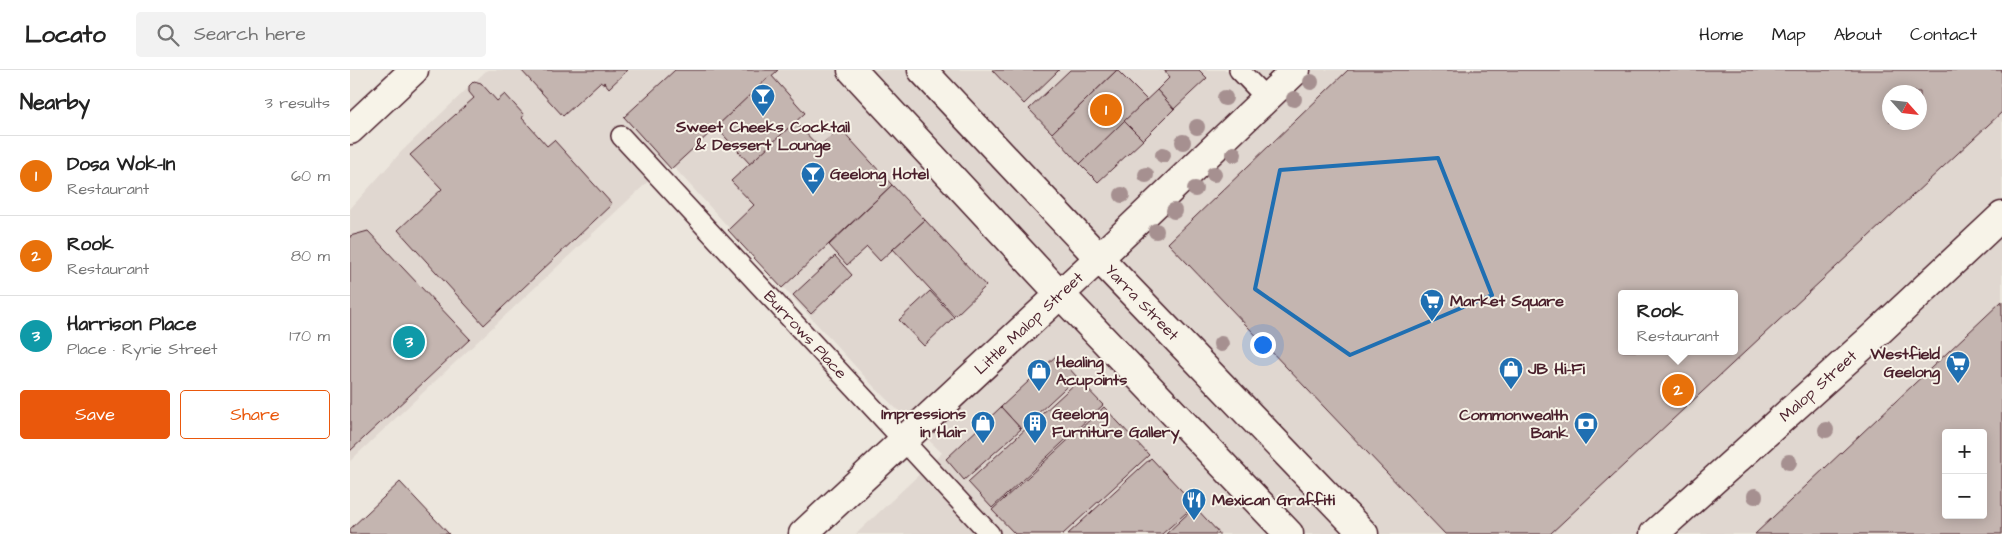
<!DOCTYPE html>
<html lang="en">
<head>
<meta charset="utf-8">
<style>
  body { margin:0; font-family:"Architects Daughter",sans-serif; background:#f2f2f2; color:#222 }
  .controls { position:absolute; right:15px; bottom:15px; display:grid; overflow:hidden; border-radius:5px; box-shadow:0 2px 12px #0003 }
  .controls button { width:45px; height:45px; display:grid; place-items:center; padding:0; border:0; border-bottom:1px solid #e0e0e0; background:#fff; color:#222; font:25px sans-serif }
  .compass { position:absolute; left:1532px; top:15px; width:45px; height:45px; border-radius:50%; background:#fff; box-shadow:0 2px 12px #0003; rotate:117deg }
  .you { position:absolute; left:912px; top:274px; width:18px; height:18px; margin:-12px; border:4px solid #fff; border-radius:50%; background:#1a73e8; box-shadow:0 0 0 8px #1a73e833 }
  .badge { display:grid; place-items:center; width:32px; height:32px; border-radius:50%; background:#ea580c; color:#fff; font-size:16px; font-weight:700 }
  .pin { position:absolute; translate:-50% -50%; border:2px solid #fff; box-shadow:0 1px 5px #0006 }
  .popup { position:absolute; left:1268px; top:220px; width:120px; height:65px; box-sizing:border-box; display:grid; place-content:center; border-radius:5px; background:#fff; filter:drop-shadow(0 1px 4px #0005); font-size:16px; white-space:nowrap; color:#767676 }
  .popup b { font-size:19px; color:#222 }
  .popup::after { content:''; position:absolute; left:50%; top:100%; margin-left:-10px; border:10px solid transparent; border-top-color:#fff }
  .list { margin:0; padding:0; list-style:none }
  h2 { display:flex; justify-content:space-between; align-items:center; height:65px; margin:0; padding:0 20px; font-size:21px }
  h2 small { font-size:16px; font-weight:400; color:#767676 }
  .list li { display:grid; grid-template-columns:32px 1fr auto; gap:15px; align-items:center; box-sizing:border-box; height:80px; padding:0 20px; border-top:1px solid #e0e0e0 }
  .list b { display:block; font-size:19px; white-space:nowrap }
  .list p { margin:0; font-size:16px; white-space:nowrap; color:#767676 }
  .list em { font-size:16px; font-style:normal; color:#767676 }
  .actions { display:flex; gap:10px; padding:15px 20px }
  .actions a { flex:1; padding:11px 0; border:1px solid #ea580c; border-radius:5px; text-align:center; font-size:18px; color:#ea580c }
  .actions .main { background:#ea580c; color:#fff }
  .icon { flex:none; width:28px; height:28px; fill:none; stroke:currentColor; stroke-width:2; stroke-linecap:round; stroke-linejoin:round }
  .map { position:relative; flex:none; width:1652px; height:464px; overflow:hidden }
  header { display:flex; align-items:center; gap:30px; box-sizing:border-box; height:70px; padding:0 25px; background:#fff; border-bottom:1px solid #e0e0e0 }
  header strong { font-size:24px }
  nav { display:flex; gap:28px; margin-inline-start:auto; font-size:18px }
  .search { width:350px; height:45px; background:#f2f2f2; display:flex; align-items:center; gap:12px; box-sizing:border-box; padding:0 18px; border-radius:5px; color:#767676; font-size:19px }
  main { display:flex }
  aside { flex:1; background:#fff }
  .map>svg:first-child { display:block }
  .built { fill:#e0d7d0; fill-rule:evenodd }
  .building { fill:#c4b5b0; stroke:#4a1f2b; fill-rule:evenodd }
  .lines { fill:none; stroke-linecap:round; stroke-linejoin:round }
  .service-casing { stroke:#4a1f2b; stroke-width:22 }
  .minor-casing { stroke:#4a1f2b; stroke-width:31 }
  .tertiary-casing { stroke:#4a1f2b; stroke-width:31 }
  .secondary-casing { stroke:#4a1f2b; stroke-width:31 }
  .service { stroke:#f7f3e8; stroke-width:19 }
  .minor { stroke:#f7f3e8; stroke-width:28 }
  .tertiary { stroke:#f7f3e8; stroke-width:28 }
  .secondary { stroke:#f7f3e8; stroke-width:28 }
  .tree { fill:#a69090 }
  .marked { fill:none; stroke:#1f6fb2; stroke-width:4; stroke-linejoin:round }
  .labels { text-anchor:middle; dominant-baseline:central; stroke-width:4; stroke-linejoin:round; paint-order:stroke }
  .poi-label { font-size:16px; font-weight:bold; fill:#4a1f2b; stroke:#f7f3e8; text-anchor:start }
  .street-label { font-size:16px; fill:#4a1f2b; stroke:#f7f3e8 }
</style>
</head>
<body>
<header>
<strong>Locato</strong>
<div class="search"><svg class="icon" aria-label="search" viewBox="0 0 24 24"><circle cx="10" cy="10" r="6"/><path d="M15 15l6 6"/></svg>Search here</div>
<nav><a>Home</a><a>Map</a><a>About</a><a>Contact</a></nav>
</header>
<main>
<aside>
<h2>Nearby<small>3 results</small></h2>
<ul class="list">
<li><span class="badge" style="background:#e8710a">1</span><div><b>Dosa Wok-In</b><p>Restaurant</p></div><em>60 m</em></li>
<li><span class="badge" style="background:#e8710a">2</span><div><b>Rook</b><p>Restaurant</p></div><em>80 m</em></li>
<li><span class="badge" style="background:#0f9aa8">3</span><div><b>Harrison Place</b><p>Place · Ryrie Street</p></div><em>170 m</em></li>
</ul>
<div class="actions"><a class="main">Save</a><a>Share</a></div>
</aside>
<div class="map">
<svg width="1652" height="464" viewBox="0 0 1652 464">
  <rect width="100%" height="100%" fill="#ece6dd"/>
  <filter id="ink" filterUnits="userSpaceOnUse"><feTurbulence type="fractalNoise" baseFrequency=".02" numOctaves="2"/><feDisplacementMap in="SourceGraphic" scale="10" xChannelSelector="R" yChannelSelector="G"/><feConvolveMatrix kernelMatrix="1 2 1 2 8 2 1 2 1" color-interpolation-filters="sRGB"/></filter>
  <g filter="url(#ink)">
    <path class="built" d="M137 0H1652V464H506L592 383 526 319 319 92 0 391V139L52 81ZM1540 22H1570V52H1540ZM1272 224H1384V281H1272ZM1596 363H1633V445H1596Z"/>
    <g class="building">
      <path d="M171 0H278L259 18 254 12 253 14 250 12 213 46Z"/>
      <path d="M325 0H428L321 99 274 47Z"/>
      <path d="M642 0H709L674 34Z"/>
      <path d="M720 0H767L702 63 679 39Z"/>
      <path d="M767 0 797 30 730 94 702 63Z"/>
      <path d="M814 0H849L857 8 824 39 807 20 820 7Z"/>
      <path d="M998 0H1652V42L1200 464H1095L818 173ZM1540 22H1570V52H1540ZM1272 224H1384V281H1272Z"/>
      <path d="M421 5 455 43 400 94 366 57Z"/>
      <path d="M124 11 131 13 147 31 155 24 174 45 172 48 197 76 204 70 262 134 134 255 48 160 92 119 60 85 124 28 119 22V16Z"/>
      <path d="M807 20 824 39 793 70 774 51Z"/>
      <path d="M774 51 793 70 748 112 730 94Z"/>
      <path d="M445 52 469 77 490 58 542 115 432 218 378 160 404 135 381 111Z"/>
      <path d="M542 115 575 150 530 191 517 177 497 195 479 175Z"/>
      <path d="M575 150 636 216 605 246 543 179Z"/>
      <path d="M18 161 120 269 0 381V166Z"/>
      <path d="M485 186 502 205 461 244 443 225Z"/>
      <path d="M580 221 604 247 574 276 549 250Z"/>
      <path d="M1652 231V464H1405L1616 265ZM1596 363H1633V445H1596Z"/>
      <path d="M707 285 727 307 671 359 651 337Z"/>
      <path d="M729 310 753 335 642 438 618 412Z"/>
      <path d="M651 337 671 359 614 410 596 389Z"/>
      <path d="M754 337 799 385 713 464H665L642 440Z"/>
      <path d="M801 388 845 435 812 464H718Z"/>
      <path d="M50 412 99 464H0V459Z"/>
      <path d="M845 437 870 464H816Z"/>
    </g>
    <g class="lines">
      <defs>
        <g id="service">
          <path d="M889 0 916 28"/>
          <path id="s1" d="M271 66 640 464"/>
        </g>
        <g id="minor">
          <path id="s2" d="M453 464 749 188 946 0"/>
        </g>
        <g id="tertiary">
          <path d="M502 0 710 224 939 464"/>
          <path id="s3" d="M572 0 749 188 1014 464"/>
          <path id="s4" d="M1304 464 1526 264 1652 146"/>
        </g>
        <path id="secondary" d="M0 60 64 0"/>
      </defs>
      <use href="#service" class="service-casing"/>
      <use href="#minor" class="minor-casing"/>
      <use href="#tertiary" class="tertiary-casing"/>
      <use href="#secondary" class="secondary-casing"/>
      <use href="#service" class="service"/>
      <use href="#minor" class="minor"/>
      <use href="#tertiary" class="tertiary"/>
      <use href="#secondary" class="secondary"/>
    </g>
    <g class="tree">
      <circle cx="961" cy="12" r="8"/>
      <circle cx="875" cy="28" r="8"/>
      <circle cx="944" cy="29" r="8"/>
      <circle cx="847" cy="57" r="8"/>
      <circle cx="833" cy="72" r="8"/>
      <circle cx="884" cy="84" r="8"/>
      <circle cx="813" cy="85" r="8"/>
      <circle cx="864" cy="104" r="8"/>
      <circle cx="796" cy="105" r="8"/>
      <circle cx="845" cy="119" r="8"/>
      <circle cx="772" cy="125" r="8"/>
      <circle cx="824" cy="141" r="8"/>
      <circle cx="806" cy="161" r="8"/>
      <circle cx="871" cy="274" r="8"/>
      <circle cx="1476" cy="360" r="8"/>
      <circle cx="1439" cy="392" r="8"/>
      <circle cx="1405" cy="426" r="8"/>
    </g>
  </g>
  <path class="marked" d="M1088 88 1142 225 1000 285 905 219 930 100Z"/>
  <defs>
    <symbol id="bar-pin" viewBox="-11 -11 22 30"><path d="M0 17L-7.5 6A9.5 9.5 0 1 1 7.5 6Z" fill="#1f6fb2" stroke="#f7f3e8"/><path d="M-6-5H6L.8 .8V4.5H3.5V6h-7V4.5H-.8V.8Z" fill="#fff"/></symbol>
    <symbol id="supermarket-pin" viewBox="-11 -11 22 30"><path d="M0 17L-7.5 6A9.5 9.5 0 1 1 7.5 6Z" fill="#1f6fb2" stroke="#f7f3e8"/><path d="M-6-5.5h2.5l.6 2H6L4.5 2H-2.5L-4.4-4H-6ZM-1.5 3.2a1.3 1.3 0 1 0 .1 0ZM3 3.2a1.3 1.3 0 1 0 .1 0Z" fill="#fff"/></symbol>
    <symbol id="shop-pin" viewBox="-11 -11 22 30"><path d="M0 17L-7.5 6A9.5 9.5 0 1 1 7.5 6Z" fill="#1f6fb2" stroke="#f7f3e8"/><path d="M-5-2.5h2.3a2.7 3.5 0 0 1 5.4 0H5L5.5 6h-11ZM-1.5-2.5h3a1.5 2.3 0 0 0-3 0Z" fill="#fff"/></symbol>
    <symbol id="building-pin" viewBox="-11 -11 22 30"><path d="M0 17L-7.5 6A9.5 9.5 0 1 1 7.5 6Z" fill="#1f6fb2" stroke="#f7f3e8"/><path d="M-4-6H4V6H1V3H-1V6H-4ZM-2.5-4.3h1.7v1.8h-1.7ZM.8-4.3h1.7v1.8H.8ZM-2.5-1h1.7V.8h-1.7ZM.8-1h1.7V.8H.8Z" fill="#fff"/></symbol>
    <symbol id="bank-pin" viewBox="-11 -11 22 30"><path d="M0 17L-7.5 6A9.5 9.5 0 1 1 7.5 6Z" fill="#1f6fb2" stroke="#f7f3e8"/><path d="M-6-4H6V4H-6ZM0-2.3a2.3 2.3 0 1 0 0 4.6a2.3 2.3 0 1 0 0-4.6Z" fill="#fff"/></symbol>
    <symbol id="restaurant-pin" viewBox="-11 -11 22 30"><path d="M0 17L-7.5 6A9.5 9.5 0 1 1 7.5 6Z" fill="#1f6fb2" stroke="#f7f3e8"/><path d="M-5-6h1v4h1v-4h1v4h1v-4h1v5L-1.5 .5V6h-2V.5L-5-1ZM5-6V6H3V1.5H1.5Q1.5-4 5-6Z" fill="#fff"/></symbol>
  </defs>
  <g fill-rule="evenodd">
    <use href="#bar-pin" x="399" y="12" width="28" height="38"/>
    <use href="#bar-pin" x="449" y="90" width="28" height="38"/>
    <use href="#supermarket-pin" x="1068" y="217" width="28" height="38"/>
    <use href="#supermarket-pin" x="1594" y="279" width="28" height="38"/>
    <use href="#shop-pin" x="1147" y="285" width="28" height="38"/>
    <use href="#shop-pin" x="675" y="287" width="28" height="38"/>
    <use href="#shop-pin" x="619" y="339" width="28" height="38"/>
    <use href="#building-pin" x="671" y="339" width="28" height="38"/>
    <use href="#bank-pin" x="1222" y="340" width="28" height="38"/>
    <use href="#restaurant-pin" x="830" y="416" width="28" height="38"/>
  </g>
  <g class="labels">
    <g class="poi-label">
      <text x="413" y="57" text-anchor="middle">Sweet Cheeks Cocktail<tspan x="413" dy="18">&amp; Dessert Lounge</tspan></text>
      <text x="480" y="104">Geelong Hotel</text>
      <text x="1100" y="231">Market Square</text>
      <text x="1590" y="284" text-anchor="end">Westfield<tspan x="1590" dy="18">Geelong</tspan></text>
      <text x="706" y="292">Healing<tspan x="706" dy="18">Acupoints</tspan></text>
      <text x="1178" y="299">JB Hi-Fi</text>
      <text x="616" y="344" text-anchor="end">Impressions<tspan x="616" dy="18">in Hair</tspan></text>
      <text x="702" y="344">Geelong<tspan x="702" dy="18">Furniture Gallery</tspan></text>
      <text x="1218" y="345" text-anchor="end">Commonwealth<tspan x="1218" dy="18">Bank</tspan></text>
      <text x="862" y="430">Mexican Graffiti</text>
    </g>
    <g class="street-label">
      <text stroke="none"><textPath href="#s3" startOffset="320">Yarra Street</textPath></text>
      <text stroke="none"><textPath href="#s2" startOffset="309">Little Malop Street</textPath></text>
      <text stroke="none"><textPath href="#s1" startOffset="271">Burrows Place</textPath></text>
      <text stroke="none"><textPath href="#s4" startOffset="221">Malop Street</textPath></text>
    </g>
  </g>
</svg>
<div class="controls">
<button>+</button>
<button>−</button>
</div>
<svg class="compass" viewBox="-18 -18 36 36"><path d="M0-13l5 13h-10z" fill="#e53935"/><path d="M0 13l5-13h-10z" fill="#767676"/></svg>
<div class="you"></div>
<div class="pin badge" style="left:756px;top:40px;background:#e8710a">1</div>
<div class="pin badge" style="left:1328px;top:320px;background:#e8710a">2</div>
<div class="popup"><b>Rook</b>Restaurant</div>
<div class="pin badge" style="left:59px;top:272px;background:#0f9aa8">3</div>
</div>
</main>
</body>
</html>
